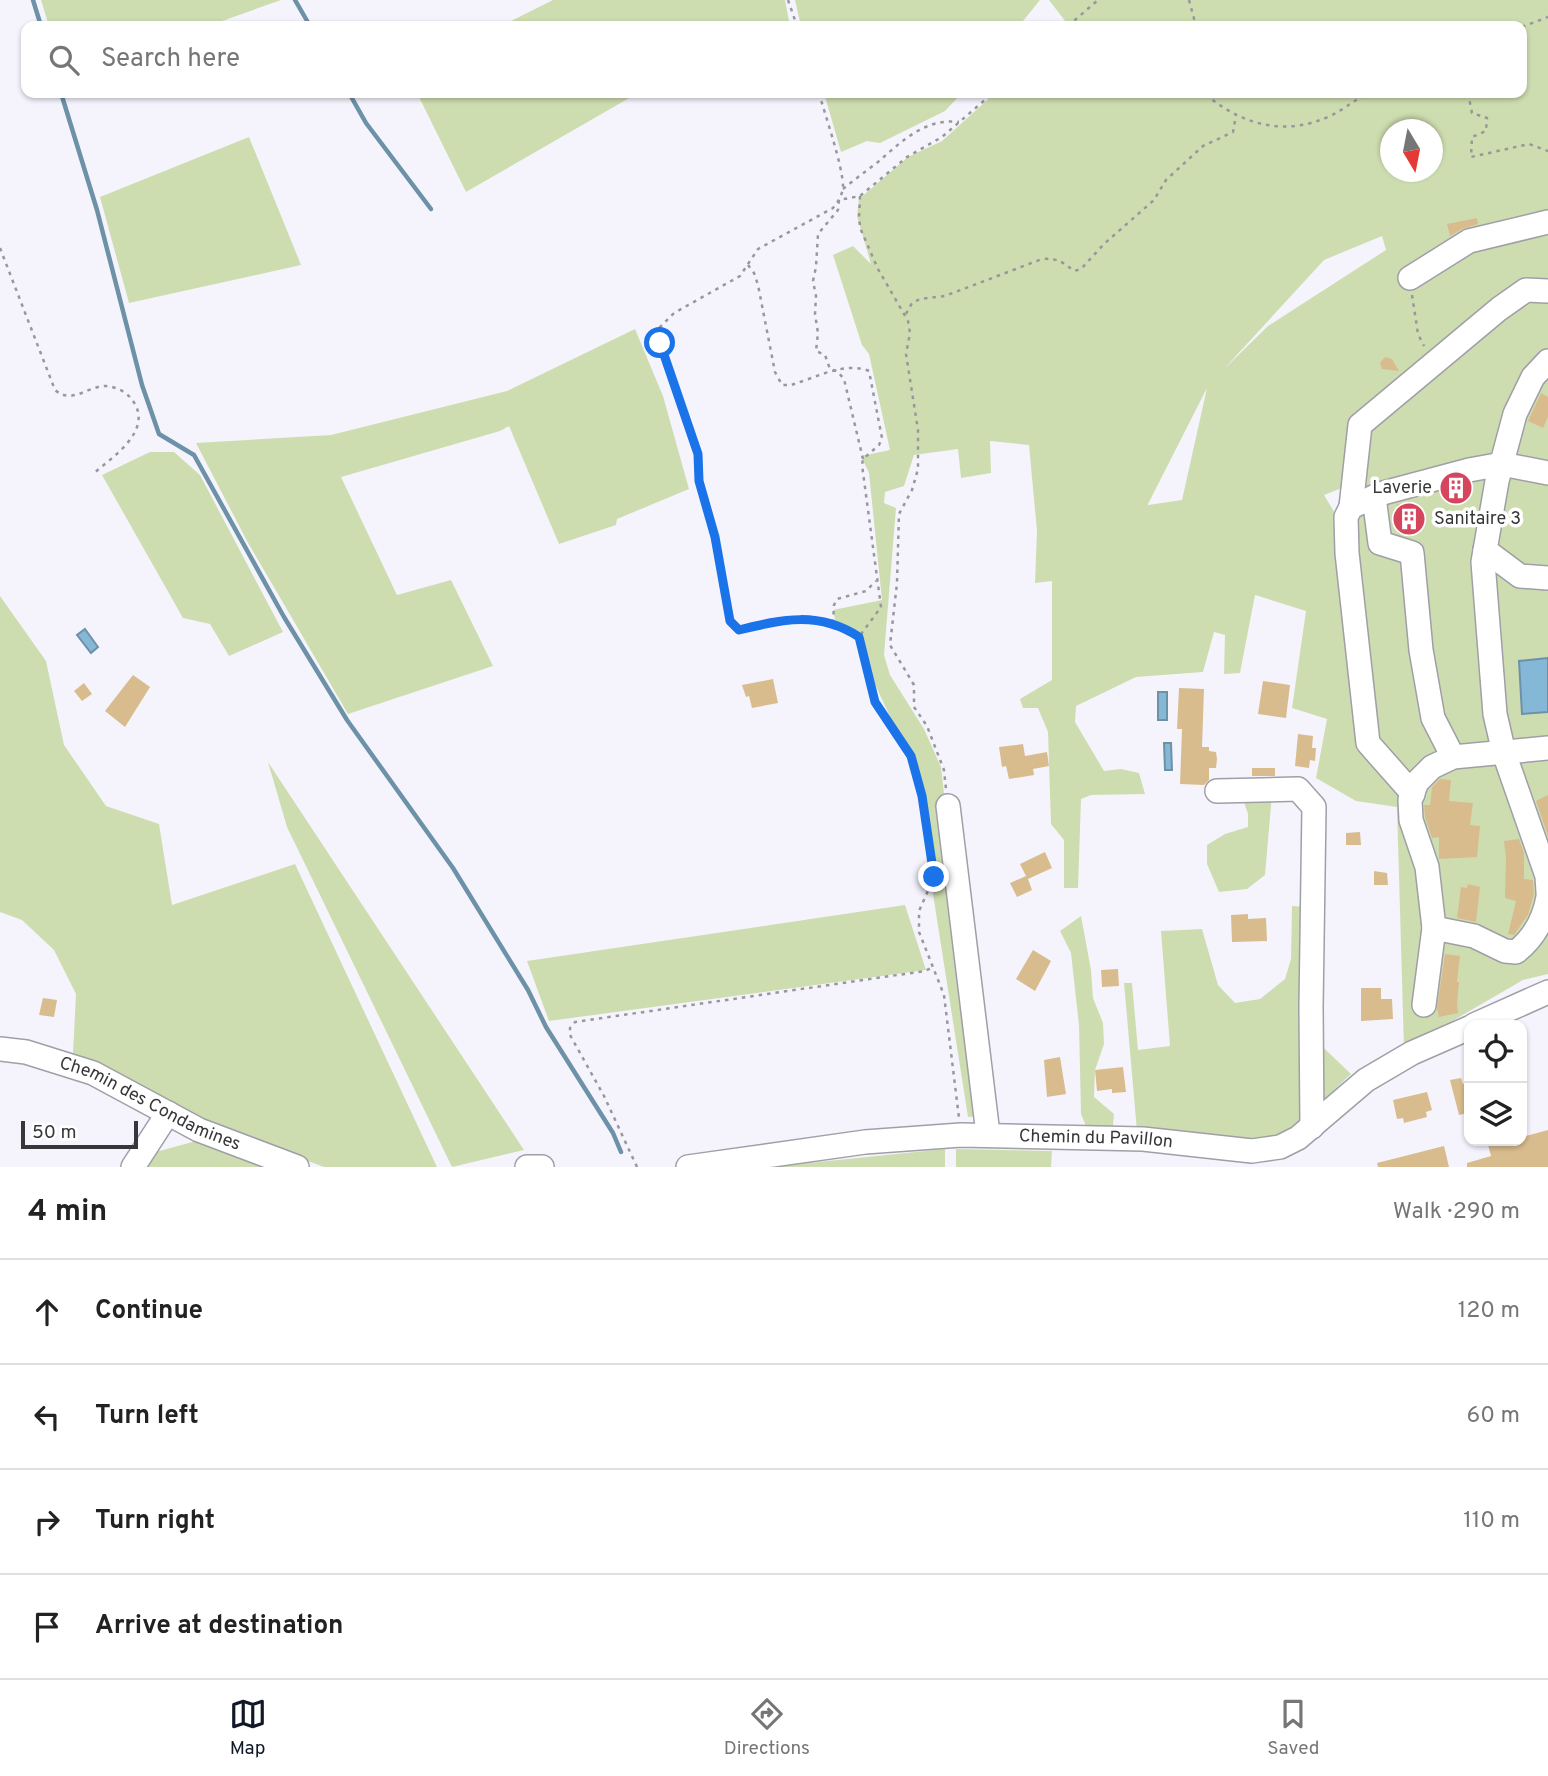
<!DOCTYPE html>
<html lang="en">
<head>
<meta charset="utf-8">
<style>
  body { margin:0; font-family:Overpass,sans-serif; background:#f2f2f2; color:#222 }
  .controls { position:absolute; right:21px; bottom:21px; display:grid; overflow:hidden; border-radius:14px; box-shadow:0 2px 5px #0004 }
  .controls button { width:63px; height:63px; display:grid; place-items:center; padding:0; border:0; border-bottom:2px solid #e0e0e0; background:#fff; color:#222; font:35px sans-serif }
  .compass { position:absolute; left:1380px; top:119px; width:63px; height:63px; border-radius:50%; background:#fff; box-shadow:0 2px 5px #0004; rotate:170deg }
  .scale { position:absolute; left:21px; bottom:18px; width:117px; box-sizing:border-box; padding-left:7px; border:4px solid #37373a; border-top:0; font-size:19px; line-height:24px; white-space:nowrap; color:#37373a; -webkit-text-stroke:5px #fff; paint-order:stroke }
  .stop { position:absolute; width:21px; height:21px; margin:-16px; border:5px solid #1a73e8; border-radius:50%; background:#fff }
  .stop.end { background:#1a73e8; border-color:#fff; box-shadow:0 2px 7px #0008 }
  .list { margin:0; padding:0; list-style:none }
  h2 { display:flex; justify-content:space-between; align-items:center; height:91px; margin:0; padding:0 28px; font-size:30px }
  h2 small { font-size:23px; font-weight:400; color:#767676 }
  .list li { display:grid; grid-template-columns:46px 1fr auto; gap:21px; align-items:center; box-sizing:border-box; height:105px; padding:0 28px; border-top:2px solid #e0e0e0 }
  .list b { display:block; font-size:26px; white-space:nowrap }
  .list em { font-size:23px; font-style:normal; color:#767676 }
  .icon { flex:none; width:38px; height:38px; fill:none; stroke:currentColor; stroke-width:2; stroke-linecap:round; stroke-linejoin:round }
  .map { position:relative; flex:none; width:1548px; height:1167px; overflow:hidden }
  .search { position:absolute; background:#fff; box-shadow:0 2px 5px #0004; left:21px; right:21px; top:21px; height:77px; display:flex; align-items:center; gap:18px; box-sizing:border-box; padding:0 24px; border-radius:14px; color:#767676; font-size:26px }
  .sheet { height:511px; background:#fff }
  nav { display:flex; justify-content:space-around; align-items:center; box-sizing:border-box; height:98px; border-top:2px solid #e0e0e0; background:#fff; font-size:19px; color:#767676 }
  nav a { display:grid; justify-items:center; gap:4px }
  nav .on { color:#111827 }
  .map>svg:first-child { display:block }
  .green { fill:#ceddb0; fill-rule:evenodd }
  .water { fill:#84b8d6; stroke:#6d91a7; stroke-width:2 }
  .lines { fill:none; stroke-linecap:round; stroke-linejoin:round }
  .stream { stroke:#6d91a7; stroke-width:4.5 }
  .building { fill:#d9bc8e }
  .minor-casing { stroke:#9f9fa7; stroke-width:26 }
  .path { stroke:#98979d; stroke-width:2.5; stroke-dasharray:3.5 5; stroke-linecap:butt }
  .minor { stroke:#fff; stroke-width:23 }
  .route { stroke:#1a73e8; stroke-width:9 }
  .labels { text-anchor:middle; dominant-baseline:central; stroke-width:7; stroke-linejoin:round; paint-order:stroke }
  .poi-label { font-size:18px; fill:#37373a; stroke:#fff; text-anchor:end }
  .street-label { font-size:18px; fill:#37373a; stroke:#fff }
</style>
</head>
<body>
<div class="map">
<svg width="1548" height="1167" viewBox="0 0 1548 1167">
  <rect width="100%" height="100%" fill="#f5f4fd"/>
  <g class="green">
    <path d="M41 0H281L208 26H49Z"/>
    <path d="M553 0H785L790 26H501Z"/>
    <path d="M795 0H1040L1019 26H801Z"/>
    <path d="M1049 0H1548V974L1523 980 1404 1049 1397 807 1356 801 1316 778 1327 719 1292 708 1306 611 1255 595 1240 673 1224 674 1225 635 1214 632 1203 672 1136 677 1076 706 1075 722 1104 771 1121 769 1139 773 1145 794 1091 795 1081 799 1078 888H1064V840L1051 824 1048 732 1038 708H1023L1020 699 1052 680V581L1035 583 1037 531 1029 445 990 441 991 473 961 478 958 449 914 455 904 486 885 492 884 503 896 508 884 655 890 675 924 729 941 767 981 1116 968 1117 933 894 936 871 927 814 919 779 873 680 863 638 836 624 833 610 882 600 869 473 861 456 890 450 869 354 862 345 833 255 853 246 871 264 857 216 859 199 908 157 942 141 995 93H1522V26H1069ZM1390 130H1432V172H1390ZM1382 236 1386 250 1268 326 1224 369 1324 260ZM1207 388 1182 500 1148 505V504ZM1342 488V525L1324 495Z"/>
    <path d="M417 93H638L466 192Z"/>
    <path d="M824 93H962L945 111 880 143 867 141 841 152Z"/>
    <path d="M249 137 301 265 129 303 100 197Z"/>
    <path d="M635 329 663 396 689 489 617 519 616 525 559 544 509 426 500 431 341 477 397 595 451 580 493 666 348 714 247 541 196 443 331 435 507 391Z"/>
    <path d="M150 452H174L200 475 283 632 229 656 210 624 183 618 102 475Z"/>
    <path d="M0 596 46 661 64 745 106 806 159 824 172 905 295 864 437 1167H324L211 1125 144 1086 73 1054 76 994 54 950 22 920 0 912Z"/>
    <path d="M268 762 524 1150 452 1167 287 827Z"/>
    <path d="M1272 794 1265 875 1247 889 1219 892 1207 864V845L1225 834 1248 827V814L1242 796Z"/>
    <path d="M905 905 926 970 549 1021 527 961Z"/>
    <path d="M1292 906 1308 907 1307 1032 1351 1074C1325 1098 1299 1128 1265 1141L1137 1131 1124 983H1132L1138 1050 1170 1046 1161 931 1202 929 1218 985 1235 1003 1260 999 1285 979 1291 959Z"/>
    <path d="M1081 916 1091 970 1093 998 1103 1023 1104 1044 1095 1070 1094 1097 1114 1114 1113 1126H1086L1081 1114 1079 1025 1071 953 1060 931Z"/>
    <path d="M196 1141 261 1167H147L156 1152Z"/>
    <path d="M945 1149V1167H769Z"/>
    <path d="M956 1149 1052 1151 1051 1167H956Z"/>
  </g>
  <g class="water">
    <path d="M85 629 98 647 91 653 77 635Z"/>
    <path d="M1548 658V712L1522 714 1519 661Z"/>
    <rect x="1158" y="692" width="9" height="28"/>
    <path d="M1164 743H1171L1172 770H1165Z"/>
  </g>
  <g class="lines">
    <g class="stream">
      <path d="M33 0 41 26"/>
      <path d="M295 0 310 26"/>
      <path d="M61 93 97 210 142 385 159 434 194 455 284 617 347 720 453 868 528 990 546 1027 613 1133 621 1152"/>
      <path d="M349 93 366 123 431 209"/>
    </g>
  </g>
  <g class="building">
    <path d="M1477 218 1478 224 1462 229 1450 236 1447 224Z"/>
    <path d="M1385 357 1392 359 1399 371 1382 369 1380 363Z"/>
    <path d="M1541 393 1548 397V417L1543 428 1528 421Z"/>
    <path d="M1464 486V494L1448 495 1447 490Z"/>
    <path d="M1415 503 1417 534H1399L1397 504Z"/>
    <path d="M133 675 150 687 125 727 105 711Z"/>
    <path d="M773 679 778 703 752 708 749 696 746 697 742 685Z"/>
    <path d="M1263 681 1290 685 1286 718 1258 714Z"/>
    <path d="M84 683 92 694 82 701 74 691Z"/>
    <path d="M1179 688 1204 689 1202 747H1209V751L1216 752 1217 759 1216 768H1209V780L1204 785 1180 784 1182 729H1177Z"/>
    <path d="M1298 734 1313 736 1312 748H1316L1315 761 1310 760 1309 768 1295 766Z"/>
    <path d="M1023 744 1025 756 1047 752 1049 766 1033 769 1034 775 1009 779 1006 766 1002 767 999 747Z"/>
    <rect x="1252" y="768" width="23" height="8"/>
    <path d="M1440 779 1451 780 1449 801 1473 803 1470 825 1480 826 1477 857 1439 859V837L1432 838 1425 817 1424 805H1430L1432 787Z"/>
    <path d="M1548 795V836L1536 801Z"/>
    <path d="M1360 832 1361 845H1346V833Z"/>
    <path d="M1519 839 1524 853V879L1533 880 1534 894 1528 915 1514 935 1508 934 1516 901 1505 898 1506 858 1504 841Z"/>
    <path d="M1045 852 1052 868 1028 879 1032 890 1017 897 1010 883 1026 876 1020 864Z"/>
    <path d="M1374 871 1387 873 1388 885H1374Z"/>
    <path d="M1468 884 1480 887 1476 922 1457 918 1461 887 1467 888Z"/>
    <path d="M1248 914V919L1266 918 1267 941 1232 942 1231 915Z"/>
    <path d="M1033 950 1051 961 1035 991 1016 979Z"/>
    <path d="M1445 954 1460 956 1457 982H1459L1457 1005 1458 1013 1439 1017 1437 1008Z"/>
    <path d="M1118 969 1119 986 1102 987 1101 970Z"/>
    <path d="M1361 988H1381V999H1392L1393 1019 1361 1021Z"/>
    <path d="M43 998 57 1000 54 1017 39 1015Z"/>
    <path d="M1060 1057 1066 1094 1047 1097 1044 1060Z"/>
    <path d="M1123 1067 1126 1092 1112 1093V1089L1097 1091 1095 1070Z"/>
    <path d="M1461 1078 1463 1084 1469 1082V1101L1466 1102 1468 1113 1459 1115 1450 1080Z"/>
    <path d="M1427 1092 1432 1110 1426 1112 1427 1117 1404 1123 1403 1118 1397 1119 1393 1100Z"/>
    <path d="M1548 1130V1167H1467V1163L1491 1156 1487 1141H1522V1137Z"/>
    <path d="M1444 1146 1449 1167H1378L1377 1163Z"/>
  </g>
  <g class="lines">
    <defs>
      <g id="minor">
        <path d="M1410 278 1469 241 1548 222"/>
        <path d="M1548 361 1533 377 1515 414 1497 481 1483 562 1495 714 1504 753 1547 876 1548 892"/>
        <path d="M1374 497 1380 543 1412 553 1421 650 1433 718 1453 757"/>
        <path d="M1351 507 1360 425 1499 309 1526 290 1548 291"/>
        <path d="M1485 550 1520 576 1548 578"/>
        <path d="M1217 791 1298 789 1314 807 1311 1007 1312 1127"/>
        <path d="M1413 794 1368 743 1347 553 1346 517 1351 507 1383 493 1469 470 1502 464 1548 473"/>
        <path d="M948 806 988 1134"/>
        <path d="M1434 928 1474 936 1505 951 1516 952C1534 938 1544 920 1548 897"/>
        <path d="M1424 1005 1434 928 1427 867 1411 820 1410 800 1417 782 1432 767 1453 757 1548 748"/>
        <path d="M1474 1025 1548 992"/>
        <path id="s1" d="M0 1049 26 1052 93 1073 199 1130 297 1167"/>
        <path d="M133 1167 168 1113"/>
        <path d="M527 1167H542"/>
        <path id="s2" d="M688 1167 865 1142 961 1135 1143 1139 1252 1151 1280 1147 1298 1138 1366 1080 1412 1053 1469 1028"/>
      </g>
    </defs>
    <use href="#minor" class="minor-casing"/>
    <g class="path">
      <path d="M788 0 797 26"/>
      <path d="M1189 0 1196 26"/>
      <path d="M1068 26 1098 0"/>
      <path d="M1522 27 1548 17"/>
      <path d="M819 93C825 115 843 166 843 187 842 196 838 202 833 208L758 249 740 276 674 313 660 327V343L698 454 700 481 715 537 730 621 739 630C783 619 819 611 859 637L875 702 910 756 922 796 934 877 919 911V932L944 995 959 1118"/>
      <path d="M1208 93 1210 98C1246 126 1287 136 1330 116 1346 109 1356 97 1373 93"/>
      <path d="M1468 93 1472 113 1487 118 1486 131 1472 137 1471 157 1529 144 1548 151"/>
      <path d="M843 189C854 180 866 171 878 162 902 141 925 118 959 122"/>
      <path d="M860 196 859 220 861 230 878 269 908 321 910 333 906 354 918 430V469L912 490 899 514 897 583 890 645 914 685V707L927 726 944 770 946 789"/>
      <path d="M0 248 55 390C72 405 87 386 106 386 117 387 127 392 133 401 154 431 111 458 93 474"/>
      <path d="M748 265 754 273 758 285 775 372 782 385H791C815 378 845 361 869 371L882 438 879 445 863 459 862 465 881 607 859 637"/>
      <path d="M1412 295 1418 334 1424 346"/>
      <path d="M906 314 912 303 920 299 945 296 1042 259C1057 258 1063 262 1074 271L1081 269 1104 244 1154 200 1166 180 1203 146 1233 132 1236 115"/>
      <path d="M863 459 844 379 837 371 830 369 825 355 816 351 818 333 815 314 816 296 813 281 816 267 818 234 838 210 839 200 860 196 907 157 942 137 993 93"/>
      <path d="M833 623 834 605 837 599 866 591 876 581"/>
      <path d="M637 1167 604 1096 570 1035V1028L575 1022 925 971 933 967"/>
    </g>
    <use href="#minor" class="minor"/>
  </g>
  <g class="lines">
    <path class="route" d="M660 343 698 454 699 481 715 537 730 621 739 630C783 619 819 611 859 637L875 702 911 756 922 796 934 877"/>
  </g>
  <defs>
    <symbol id="building-disc" viewBox="-11 -11 22 22"><circle r="9.5" fill="#d5455d" stroke="#fff"/><path d="M-4-6H4V6H1V3H-1V6H-4ZM-2.5-4.3h1.7v1.8h-1.7ZM.8-4.3h1.7v1.8H.8ZM-2.5-1h1.7V.8h-1.7ZM.8-1h1.7V.8H.8Z" fill="#fff"/></symbol>
  </defs>
  <g fill-rule="evenodd">
    <use href="#building-disc" x="1437" y="469" width="38" height="38"/>
    <use href="#building-disc" x="1390" y="500" width="38" height="38"/>
  </g>
  <g class="labels">
    <g class="poi-label">
      <text x="1432" y="488">Laverie</text>
      <text x="1434" y="519" text-anchor="start">Sanitaire 3</text>
    </g>
    <g class="street-label">
      <text stroke="none"><textPath href="#s1" startOffset="161">Chemin des Condamines</textPath></text>
      <text stroke="none"><textPath href="#s2" startOffset="410">Chemin du Pavillon</textPath></text>
    </g>
  </g>
</svg>
<div class="controls">
<button><svg class="icon" aria-label="locate" viewBox="0 0 24 24"><circle cx="12" cy="12" r="6"/><path d="M12 2v4M12 18v4M2 12h4M18 12h4"/></svg></button>
<button><svg class="icon" aria-label="layers" viewBox="0 0 24 24"><path d="M12 4l9 5-9 5-9-5zM3 14l9 5 9-5"/></svg></button>
</div>
<svg class="compass" viewBox="-18 -18 36 36"><path d="M0-13l5 13h-10z" fill="#e53935"/><path d="M0 13l5-13h-10z" fill="#767676"/></svg>
<div class="scale">50 m</div>
<div class="stop" style="left:660px;top:343px"></div>
<div class="stop end" style="left:934px;top:877px"></div>
<div class="search"><svg class="icon" aria-label="search" viewBox="0 0 24 24"><circle cx="10" cy="10" r="6"/><path d="M15 15l6 6"/></svg>Search here</div>
</div>
<section class="sheet">
<h2>4 min<small>Walk · 290 m</small></h2>
<ul class="list">
<li><svg class="icon" aria-label="ahead" viewBox="0 0 24 24"><path d="M12 20V5M6 11l6-6 6 6"/></svg><div><b>Continue</b></div><em>120 m</em></li>
<li><svg class="icon" aria-label="left" viewBox="0 0 24 24"><path d="M17 20v-9H6M10 6l-5 5 5 5"/></svg><div><b>Turn left</b></div><em>60 m</em></li>
<li><svg class="icon" aria-label="right" viewBox="0 0 24 24"><path d="M7 20v-9h11M14 6l5 5-5 5"/></svg><div><b>Turn right</b></div><em>110 m</em></li>
<li><svg class="icon" aria-label="arrive" viewBox="0 0 24 24"><path d="M6 21V4h12l-3 4 3 4H6"/></svg><div><b>Arrive at destination</b></div></li>
</ul>
</section>
<nav>
<a class="on"><svg class="icon" aria-label="map" viewBox="0 0 24 24"><path d="M3 6l6-2 6 2 6-2v14l-6 2-6-2-6 2zM9 4v14M15 6v14"/></svg>Map</a>
<a><svg class="icon" aria-label="directions" viewBox="0 0 24 24"><path d="M12 3l9 9-9 9-9-9zM9 14v-3h6M13 9l2 2-2 2"/></svg>Directions</a>
<a><svg class="icon" aria-label="saved" viewBox="0 0 24 24"><path d="M7 4h10v16l-5-4-5 4z"/></svg>Saved</a>
</nav>
</body>
</html>
